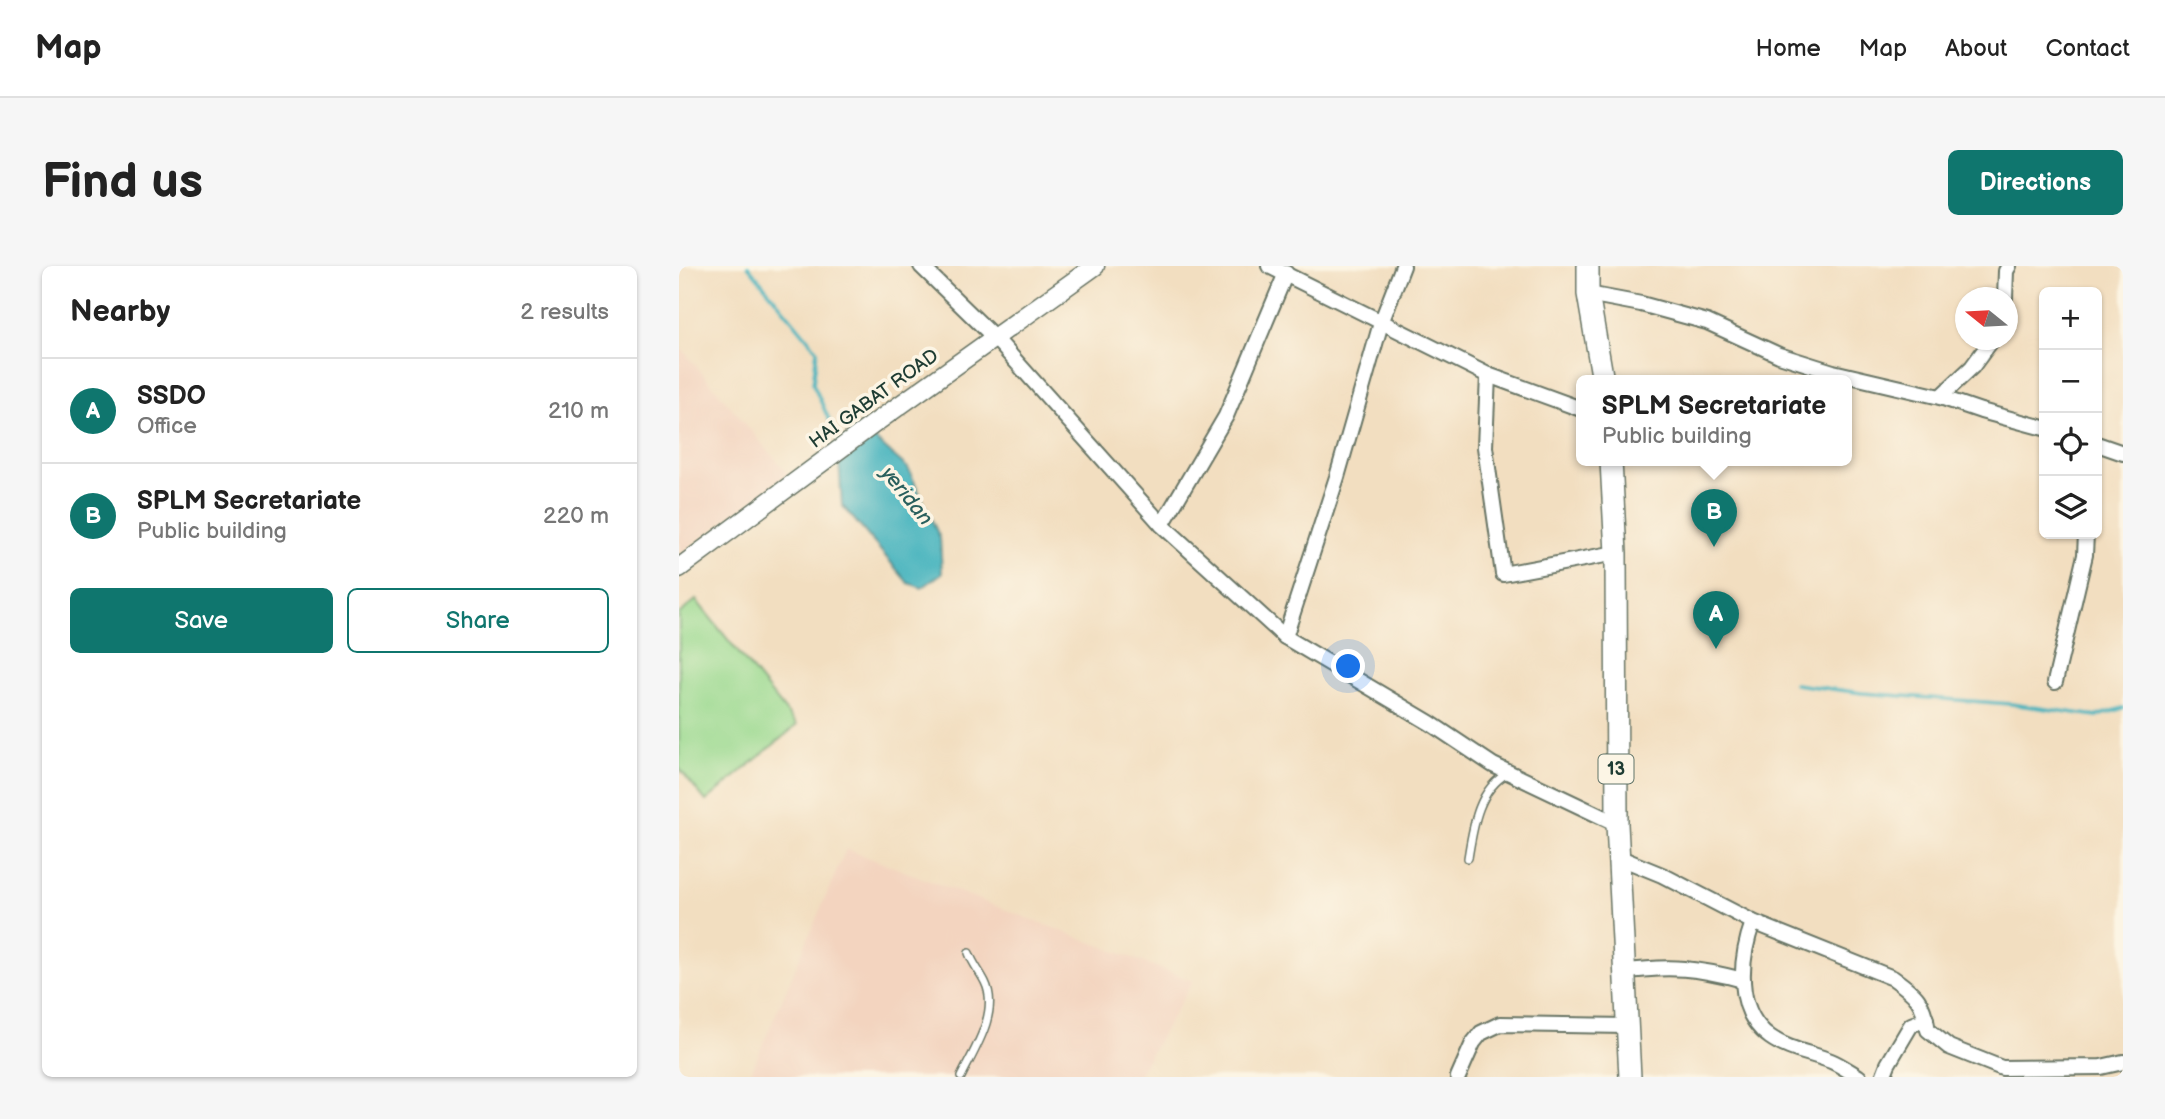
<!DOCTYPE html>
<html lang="en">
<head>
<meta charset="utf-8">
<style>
  body { margin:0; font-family:"Balsamiq Sans",sans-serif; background:#f6f6f6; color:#222 }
  .controls { position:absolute; right:21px; top:21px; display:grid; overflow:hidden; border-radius:10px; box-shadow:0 2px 5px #0004 }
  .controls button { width:63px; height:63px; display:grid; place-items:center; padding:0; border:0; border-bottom:2px solid #e0e0e0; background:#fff; color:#222; font:35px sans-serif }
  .compass { position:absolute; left:1276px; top:21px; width:63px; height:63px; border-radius:50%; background:#fff; box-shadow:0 2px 5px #0004; rotate:288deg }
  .you { position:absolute; left:670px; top:401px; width:24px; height:24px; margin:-18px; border:5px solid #fff; border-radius:50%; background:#1a73e8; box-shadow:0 0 0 10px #1a73e833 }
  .badge { display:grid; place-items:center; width:46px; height:46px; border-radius:50%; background:#0f766e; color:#fff; font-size:23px; font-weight:700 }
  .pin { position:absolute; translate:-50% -58px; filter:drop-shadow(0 2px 4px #0008) }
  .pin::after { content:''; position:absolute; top:37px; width:24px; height:21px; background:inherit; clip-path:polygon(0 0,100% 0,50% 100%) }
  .popup { position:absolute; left:897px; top:109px; width:276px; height:91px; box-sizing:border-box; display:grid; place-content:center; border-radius:10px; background:#fff; filter:drop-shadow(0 2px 5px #0005); font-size:23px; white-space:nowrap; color:#767676 }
  .popup b { font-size:26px; color:#222 }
  .popup::after { content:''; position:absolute; left:50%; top:100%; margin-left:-14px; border:14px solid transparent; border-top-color:#fff }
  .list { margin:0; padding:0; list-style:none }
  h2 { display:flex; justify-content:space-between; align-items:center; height:91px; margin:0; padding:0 28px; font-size:30px }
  h2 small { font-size:23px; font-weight:400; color:#767676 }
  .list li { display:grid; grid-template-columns:46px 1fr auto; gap:21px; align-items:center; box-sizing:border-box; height:105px; padding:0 28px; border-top:2px solid #e0e0e0 }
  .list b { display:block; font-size:26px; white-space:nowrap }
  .list p { margin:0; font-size:23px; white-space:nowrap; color:#767676 }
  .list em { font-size:23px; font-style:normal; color:#767676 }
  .actions { display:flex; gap:14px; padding:21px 28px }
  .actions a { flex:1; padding:16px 0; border:2px solid #0f766e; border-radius:10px; text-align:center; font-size:24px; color:#0f766e }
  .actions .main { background:#0f766e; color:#fff }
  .icon { flex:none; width:38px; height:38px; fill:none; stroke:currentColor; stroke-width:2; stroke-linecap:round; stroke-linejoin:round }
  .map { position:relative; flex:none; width:1444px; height:811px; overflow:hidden; border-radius:10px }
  header { display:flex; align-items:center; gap:42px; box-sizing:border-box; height:98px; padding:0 35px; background:#fff; border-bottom:2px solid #e0e0e0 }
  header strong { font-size:33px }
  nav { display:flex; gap:38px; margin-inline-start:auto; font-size:24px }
  .intro { display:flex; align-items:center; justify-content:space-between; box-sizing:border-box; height:168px; padding:0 42px }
  h1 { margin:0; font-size:49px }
  .button { padding:18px 32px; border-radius:10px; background:#0f766e; color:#fff; font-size:24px; font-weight:700 }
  main { display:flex; gap:42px; padding:0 42px }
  aside { flex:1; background:#fff; border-radius:10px; box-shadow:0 2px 5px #0004 }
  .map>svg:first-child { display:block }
  .built { fill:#f3d4bf }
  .green { fill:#9ad98f; stroke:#5c8b62; stroke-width:2 }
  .water { fill:#44b3be; stroke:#327879; stroke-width:2 }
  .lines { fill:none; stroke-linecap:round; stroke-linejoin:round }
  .stream { stroke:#44b3be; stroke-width:3.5 }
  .service-casing { stroke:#697565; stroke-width:10 }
  .minor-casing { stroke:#697565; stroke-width:18 }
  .tertiary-casing { stroke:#697565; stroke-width:21 }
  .primary-casing { stroke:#697565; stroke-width:24 }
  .service { stroke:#fff; stroke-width:7 }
  .minor { stroke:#fff; stroke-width:14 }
  .tertiary { stroke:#fff; stroke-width:18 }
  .primary { stroke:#fff; stroke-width:21 }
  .labels { text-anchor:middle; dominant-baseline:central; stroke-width:7; stroke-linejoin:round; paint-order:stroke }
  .shield { fill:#fcf5e5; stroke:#617469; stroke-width:2 }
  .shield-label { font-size:18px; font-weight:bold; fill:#1f3d34 }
  .street-label { font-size:19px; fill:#1f3d34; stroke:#fcf5e5 }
  .water-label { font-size:21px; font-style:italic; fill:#2a605d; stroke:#fcf5e5 }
</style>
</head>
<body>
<header>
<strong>Map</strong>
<nav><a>Home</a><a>Map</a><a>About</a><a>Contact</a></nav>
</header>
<div class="intro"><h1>Find us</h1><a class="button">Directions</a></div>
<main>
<aside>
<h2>Nearby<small>2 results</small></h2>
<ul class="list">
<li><span class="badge">A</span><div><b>SSDO</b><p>Office</p></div><em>210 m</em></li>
<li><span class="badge">B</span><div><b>SPLM Secretariate</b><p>Public building</p></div><em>220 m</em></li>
</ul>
<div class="actions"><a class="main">Save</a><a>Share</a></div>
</aside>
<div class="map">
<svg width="1444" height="811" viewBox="0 0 1444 811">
  <rect width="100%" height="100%" fill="#fcf5e5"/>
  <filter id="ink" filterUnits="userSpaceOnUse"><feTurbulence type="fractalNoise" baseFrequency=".0143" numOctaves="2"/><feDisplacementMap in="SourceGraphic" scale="14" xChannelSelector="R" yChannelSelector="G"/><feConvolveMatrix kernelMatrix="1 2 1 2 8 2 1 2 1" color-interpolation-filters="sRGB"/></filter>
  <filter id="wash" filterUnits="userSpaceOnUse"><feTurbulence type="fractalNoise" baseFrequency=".00686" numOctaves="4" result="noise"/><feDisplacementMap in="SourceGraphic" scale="28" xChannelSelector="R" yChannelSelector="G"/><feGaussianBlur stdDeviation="1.57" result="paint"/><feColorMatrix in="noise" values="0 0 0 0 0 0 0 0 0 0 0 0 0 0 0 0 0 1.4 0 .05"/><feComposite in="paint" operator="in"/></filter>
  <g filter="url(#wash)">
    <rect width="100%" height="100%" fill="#f2dec0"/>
    <g class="built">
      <path d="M0 80 109 208 0 288Z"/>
      <path d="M167 583 514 715 458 811H70Z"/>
    </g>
    <path class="green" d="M17 334 118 459 27 535 0 502V348Z"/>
    <path class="water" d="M192 170 229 202 261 272 263 307 243 322 229 317 163 239 160 195Z"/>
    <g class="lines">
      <g class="stream">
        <path d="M69 0 138 84 134 118 161 178"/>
        <path d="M1116 418 1183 427 1332 438 1418 450 1444 442"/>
      </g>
    </g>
  </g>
  <g filter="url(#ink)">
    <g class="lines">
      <defs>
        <g id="service">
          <path d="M789 592C794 561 799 523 829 507"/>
          <path d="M282 811C295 784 321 746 306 716 301 706 294 698 290 687"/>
        </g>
        <g id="minor">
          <path d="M242 0 317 73 483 259 606 371 751 457 814 499 938 558"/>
          <path d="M590 0 809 109 902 143"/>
          <path d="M909 28 962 38 1028 56 1100 89 1154 106 1261 131 1302 145 1365 162"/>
          <path d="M1326 32 1327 5 1330 0"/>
          <path d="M809 109 806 181 824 308 937 287"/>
          <path d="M1261 131 1293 101 1313 74"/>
          <path d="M1418 178 1444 187"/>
          <path d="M483 259 547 150 607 7"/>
          <path d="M606 371 658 211 702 57 724 0"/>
          <path d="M1376 416 1406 289 1407 268"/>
          <path d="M939 591 983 609 1074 656 1214 712C1238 729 1244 735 1249 764L1270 781 1323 802 1422 801 1444 796"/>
          <path d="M1074 656C1061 692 1055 745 1091 771 1109 784 1132 787 1152 795 1162 799 1171 806 1180 811"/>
          <path d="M945 706C991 699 1019 702 1064 714"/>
          <path d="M779 811 794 777 802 767 821 758 948 760"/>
          <path d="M1204 811 1209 798 1232 759 1247 753"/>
        </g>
        <path id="tertiary" d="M0 302 196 157 416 0"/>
        <g id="primary">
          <path d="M909 0V28L924 115"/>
          <path d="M932 195 937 287 938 558 951 811"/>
        </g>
      </defs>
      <use href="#service" class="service-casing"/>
      <use href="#minor" class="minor-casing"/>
      <use href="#tertiary" class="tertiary-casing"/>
      <use href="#primary" class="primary-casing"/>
      <use href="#service" class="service"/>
      <use href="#minor" class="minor"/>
      <use href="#tertiary" class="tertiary"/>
      <use href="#primary" class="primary"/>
    </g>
  </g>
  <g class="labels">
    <rect class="shield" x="919.5" y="488.5" width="35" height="29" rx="5"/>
    <g class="shield-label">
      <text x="937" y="503">13</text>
    </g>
    <g class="street-label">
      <text transform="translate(195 133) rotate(-36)">HAI GABAT ROAD</text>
    </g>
    <g class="water-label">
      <text transform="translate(228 230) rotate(51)">yeridan</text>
    </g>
  </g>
</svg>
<div class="controls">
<button>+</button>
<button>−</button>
<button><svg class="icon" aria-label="locate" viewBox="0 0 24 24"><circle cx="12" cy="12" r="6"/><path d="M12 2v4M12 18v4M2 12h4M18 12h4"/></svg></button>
<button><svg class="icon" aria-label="layers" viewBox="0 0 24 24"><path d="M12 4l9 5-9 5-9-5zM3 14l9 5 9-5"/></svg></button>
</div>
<svg class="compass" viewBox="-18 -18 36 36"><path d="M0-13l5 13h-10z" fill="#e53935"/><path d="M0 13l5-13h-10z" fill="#767676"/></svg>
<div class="you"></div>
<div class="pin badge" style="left:1037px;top:383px">A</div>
<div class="pin badge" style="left:1035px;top:281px">B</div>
<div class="popup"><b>SPLM Secretariate</b>Public building</div>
</div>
</main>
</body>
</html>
